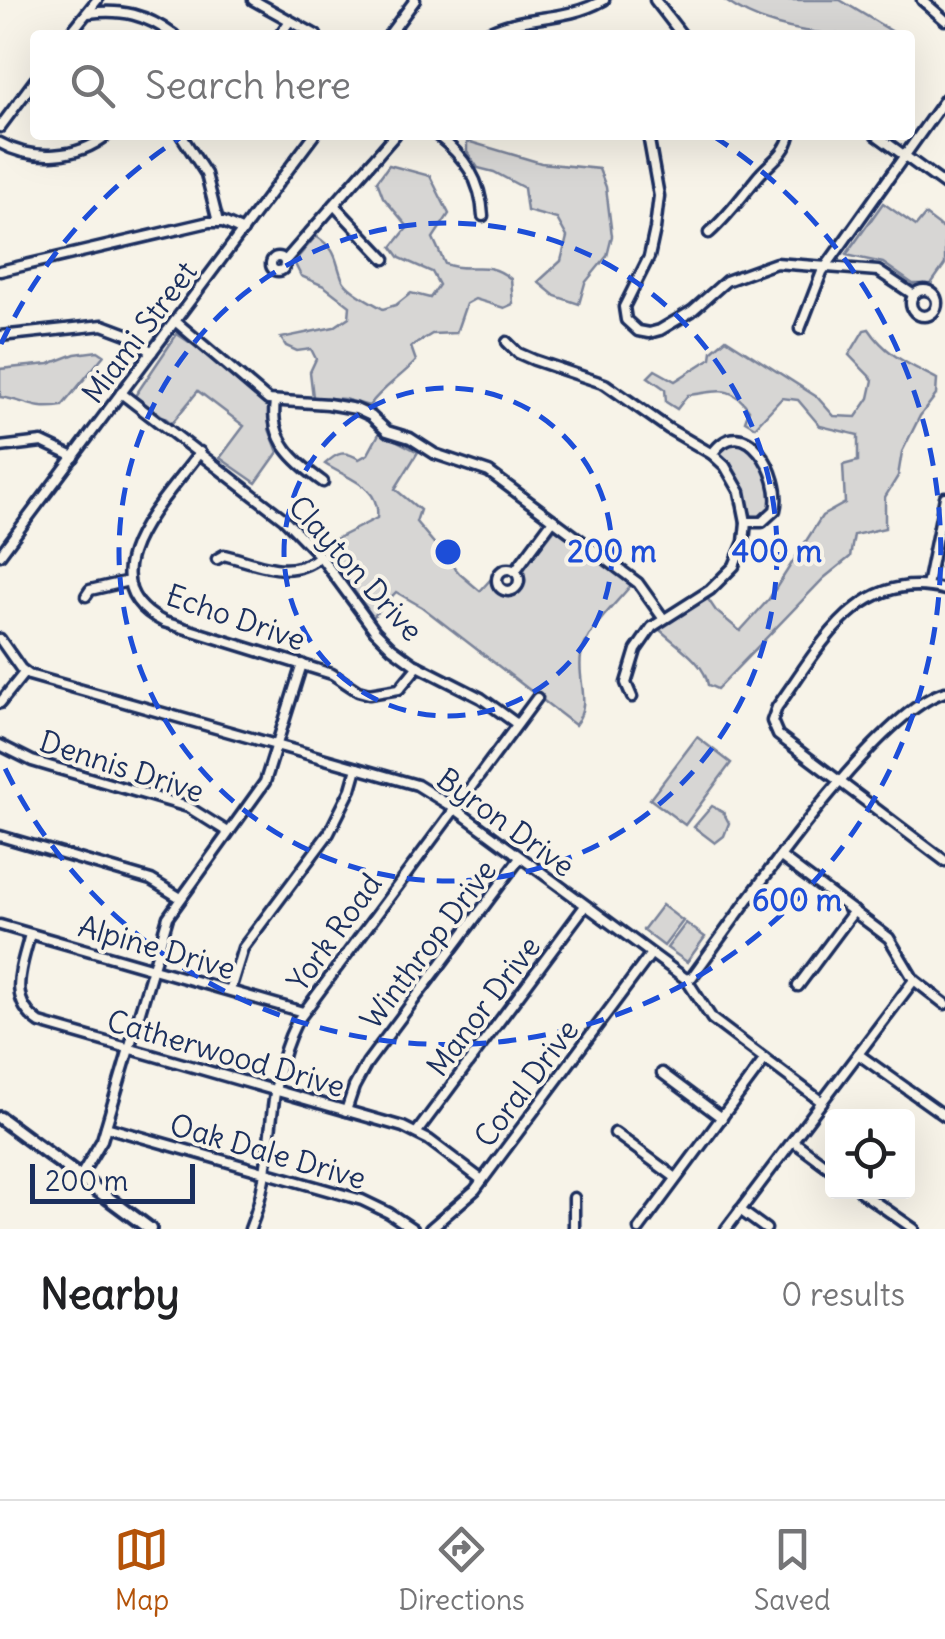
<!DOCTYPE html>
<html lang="en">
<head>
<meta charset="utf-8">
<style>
  body { margin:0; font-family:Delius,sans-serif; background:#f6f6f6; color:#202124 }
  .controls { position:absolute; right:30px; bottom:30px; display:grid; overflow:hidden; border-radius:10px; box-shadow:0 10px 40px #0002 }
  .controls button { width:90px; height:90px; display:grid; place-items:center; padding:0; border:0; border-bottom:2px solid #e0e0e0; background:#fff; color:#202124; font:50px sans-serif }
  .scale { position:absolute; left:30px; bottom:25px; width:165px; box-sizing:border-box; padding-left:10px; border:5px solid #1b2f5e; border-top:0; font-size:28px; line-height:35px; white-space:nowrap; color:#1b2f5e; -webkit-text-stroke:8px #f7f3e8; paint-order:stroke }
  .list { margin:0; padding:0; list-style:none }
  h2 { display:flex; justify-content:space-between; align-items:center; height:130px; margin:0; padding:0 40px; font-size:42px }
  h2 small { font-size:32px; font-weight:400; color:#757577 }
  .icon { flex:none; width:55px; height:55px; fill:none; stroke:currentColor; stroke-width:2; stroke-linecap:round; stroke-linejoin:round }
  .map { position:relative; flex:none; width:945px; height:1229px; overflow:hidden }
  .search { position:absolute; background:#fff; box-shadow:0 10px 40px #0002; left:30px; right:30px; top:30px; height:110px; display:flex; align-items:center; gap:25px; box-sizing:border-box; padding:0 35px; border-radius:10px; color:#757577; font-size:38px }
  .sheet { height:270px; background:#fff }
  nav { display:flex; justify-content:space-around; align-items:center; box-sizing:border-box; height:140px; border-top:2px solid #e0e0e0; background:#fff; font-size:28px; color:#757577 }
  nav a { display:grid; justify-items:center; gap:5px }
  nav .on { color:#b45309 }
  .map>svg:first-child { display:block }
  .green { fill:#d7d6d4; stroke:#798299; stroke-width:2.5 }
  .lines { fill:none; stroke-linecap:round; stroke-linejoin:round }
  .minor-casing { stroke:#1b2f5e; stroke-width:15 }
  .major-casing { stroke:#1b2f5e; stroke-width:18 }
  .minor { stroke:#f7f3e8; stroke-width:8 }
  .major { stroke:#f7f3e8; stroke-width:10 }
  .ring { fill:none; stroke:#1d4ed8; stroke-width:5; stroke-dasharray:18 12 }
  .labels { text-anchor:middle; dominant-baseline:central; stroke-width:8; stroke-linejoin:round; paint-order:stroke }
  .street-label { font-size:30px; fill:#1b2f5e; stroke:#f7f3e8 }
  .centre { fill:#1d4ed8; stroke:#f7f3e8; stroke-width:5 }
  .ring-label { font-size:30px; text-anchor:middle; font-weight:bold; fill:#1d4ed8; stroke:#f7f3e8; stroke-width:8; stroke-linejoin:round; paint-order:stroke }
</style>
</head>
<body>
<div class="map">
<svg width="945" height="1229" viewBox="0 0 945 1229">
  <rect width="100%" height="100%" fill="#f7f3e8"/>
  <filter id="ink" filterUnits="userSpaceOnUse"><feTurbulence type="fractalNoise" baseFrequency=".01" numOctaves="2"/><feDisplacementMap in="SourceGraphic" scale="20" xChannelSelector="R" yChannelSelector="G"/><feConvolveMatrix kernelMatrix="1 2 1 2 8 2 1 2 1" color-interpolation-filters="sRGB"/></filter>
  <g filter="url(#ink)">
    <g class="green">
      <path d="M724 0H840L898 35C837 35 776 37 724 0Z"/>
      <path d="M467 141 541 163 599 169 606 187 612 236 607 256 585 283 579 304 555 296 538 282 561 261 567 237 557 219 527 211 524 188 494 172 478 168 467 152Z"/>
      <path d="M389 165 430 176 449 214 433 238 445 264C471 274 486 258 511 279L513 304 504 308 475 299 466 304 456 333 432 334 411 347 416 361C400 378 383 387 369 406L344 399 313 397 310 372 316 359 311 349 297 351 286 346 281 338 334 327 349 317 350 306 324 286 301 276 294 262 316 236C338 251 334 257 342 278 347 291 372 302 383 309L396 305 411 293 430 298 439 285 432 272 400 258 392 247 408 227 383 197 377 181Z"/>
      <path d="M883 203 916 226 925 215 945 230V264L931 284H913L883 263 846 255Z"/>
      <path d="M869 329C887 356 909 364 937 379L936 395 920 416 902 452 898 476 885 497V528L854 535 850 557 824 578 717 689 708 685C705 662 676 645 659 629L671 618 708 599 716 611 740 631 769 599 822 516 845 503 843 465 858 461V435L820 426 798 400 782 398 755 427 745 421 749 410C731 383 717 392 688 395L677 409 666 402 665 389 648 377 655 370 675 381 711 358 712 351 726 339 817 397 834 416 856 417 869 398 873 380 849 355 864 330Z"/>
      <path d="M177 334 204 352 271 408 269 429 278 452 256 483 220 458 244 426 198 391 172 423 135 396Z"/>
      <path d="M98 351 104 355 62 406C32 411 25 400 0 397V369L49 364 75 354Z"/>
      <path d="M380 432 418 452 395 489 420 510 416 522 460 574 480 591 490 580C494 595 505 600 518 594L525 581 524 568 555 529 632 584C616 604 586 630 581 656 577 681 592 703 575 725L422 607 396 592 373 617 322 546 377 518C381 486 348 479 325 464 338 452 344 450 359 459L368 454Z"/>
      <path d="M733 440C762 448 795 503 757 520L751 515 739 478 720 453 719 449Z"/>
      <path d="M697 737 731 763 685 825 650 799Z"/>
      <path d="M712 806 723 812 729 823 724 836 715 843 694 827Z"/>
      <path d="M662 905 683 921 664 946 643 930Z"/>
      <path d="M686 923 705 937 687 962 667 948Z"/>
    </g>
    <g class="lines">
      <defs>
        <g id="minor">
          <path d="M253 0 316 35"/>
          <path d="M655 0 682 35"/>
          <path d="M922 0 945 20"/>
          <path d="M88 13C123 9 145 14 174 35"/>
          <path d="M69 35 97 0"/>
          <path d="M280 35 289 22"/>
          <path d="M389 35 415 0"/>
          <path d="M482 35C524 12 560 24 604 0"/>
          <path d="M0 127 35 80"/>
          <path d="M181 135 206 174 218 222"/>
          <path d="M437 135C465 157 481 180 483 216"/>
          <path d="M648 135 659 196 655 229 649 257 624 307 626 320 638 331 649 333 660 330 692 311 726 281 776 263 878 271 914 295"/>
          <path d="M876 135 945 185"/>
          <path d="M0 143C32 161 78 159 107 135"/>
          <path d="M334 205 385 259"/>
          <path d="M709 233C728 216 741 198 756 179 769 162 785 156 790 135"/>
          <circle cx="278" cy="264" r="7"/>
          <path d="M285 261 395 135"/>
          <path d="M0 271 209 222H223L243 231"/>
          <circle cx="924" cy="303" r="13"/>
          <path d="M175 321 268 400 328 404 356 409 371 416 387 431 410 438 435 454 489 472 638 583 663 618"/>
          <path d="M800 329 822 272 945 99"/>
          <path d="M0 336 103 325 127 334 152 352"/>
          <path d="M507 342 518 353 534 360 605 384 669 429 712 454 725 466 740 492 746 522 744 542 734 566 710 590 652 627 636 650 626 683 632 697"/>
          <path d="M121 393 283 518 320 556 375 631 392 648 414 664 481 698 517 724"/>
          <path d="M275 402C269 440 295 462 323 482"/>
          <path d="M0 447 42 442 74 457"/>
          <path d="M200 452C167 498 80 579 164 622L332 674 358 691 369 694 399 689 418 666"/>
          <path d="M712 454C745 407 784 477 775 510L762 522H746"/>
          <path d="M0 555 314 135"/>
          <path d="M217 559 224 555C258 563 290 581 320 556"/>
          <circle cx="508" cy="580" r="11"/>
          <path d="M515 571 553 520"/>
          <path d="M927 586 945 497"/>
          <path d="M945 590C858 567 820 648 777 707L772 721 778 735 945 861"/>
          <path d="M86 596 90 590 129 581"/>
          <path d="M0 639 21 669 29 675 417 785 454 808 686 979 712 1019 822 1102"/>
          <path d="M0 703 24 673"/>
          <path d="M0 745 32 761 188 807 228 832"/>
          <path d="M0 836 151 880 179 897"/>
          <path d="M781 857 889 938 914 980 945 1004"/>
          <path d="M0 925 303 1012"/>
          <path d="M30 934C22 967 6 1000 40 1023L403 1127 429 1140 482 1180"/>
          <path d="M686 979 692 977 700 966C745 904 877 711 945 692"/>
          <path d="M798 986 854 911"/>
          <path d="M230 990 243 948 329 833 351 789 357 768"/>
          <path d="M858 1054 945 1116"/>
          <path d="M662 1073 722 1118"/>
          <path d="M346 1111 354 1087 367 1063 520 858"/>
          <path d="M106 1127 362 1200 389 1213 413 1229"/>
          <path d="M417 1132 585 906"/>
          <path d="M615 1133 676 1178"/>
          <path d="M793 1141 832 1170"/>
          <path d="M80 1177 102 1140 168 917 265 782 302 664"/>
          <path d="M861 1192 914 1229"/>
          <path d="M740 1210 766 1229"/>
          <path d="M250 1229C278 1160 262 1091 296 1023L537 698"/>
          <path d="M430 1229 475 1190 650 955"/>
          <path d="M574 1229V1198"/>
          <path d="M639 1229 765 1059"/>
          <path d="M726 1229 914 980"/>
        </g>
        <path id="major" d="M0 1118 150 1229"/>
      </defs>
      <use href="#minor" class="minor-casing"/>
      <use href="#major" class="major-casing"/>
      <use href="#minor" class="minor"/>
      <use href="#major" class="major"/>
    </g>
  </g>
  <g class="ring">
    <circle cx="448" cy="552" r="164"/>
    <circle cx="448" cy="552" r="329"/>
    <path d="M1 344A493 493 0 0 1 183 136M713 136A493 493 0 1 1 1 760"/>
  </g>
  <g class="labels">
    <g class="street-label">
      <text transform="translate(139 332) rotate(-53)">Miami Street</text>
      <text transform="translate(356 568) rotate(48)">Clayton Drive</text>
      <text transform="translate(236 617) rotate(19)">Echo Drive</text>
      <text transform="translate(122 766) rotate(18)">Dennis Drive</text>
      <text transform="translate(506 822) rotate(36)">Byron Drive</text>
      <text transform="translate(334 932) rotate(-54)">York Road</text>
      <text transform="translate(428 944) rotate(-53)">Winthrop Drive</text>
      <text transform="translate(157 947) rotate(16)">Alpine Drive</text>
      <text transform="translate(483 1006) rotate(-53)">Manor Drive</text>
      <text transform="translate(226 1053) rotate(16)">Catherwood Drive</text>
      <text transform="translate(526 1083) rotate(-53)">Coral Drive</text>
      <text transform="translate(268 1151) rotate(16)">Oak Dale Drive</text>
    </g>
  </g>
  <circle cx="448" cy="552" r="15" class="centre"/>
  <g class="ring-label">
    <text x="612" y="562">200 m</text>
    <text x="777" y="562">400 m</text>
    <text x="797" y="911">600 m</text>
  </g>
</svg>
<div class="controls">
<button><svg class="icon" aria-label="locate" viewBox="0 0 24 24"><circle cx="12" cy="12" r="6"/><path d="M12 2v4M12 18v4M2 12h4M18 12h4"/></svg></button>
</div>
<div class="scale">200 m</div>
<div class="search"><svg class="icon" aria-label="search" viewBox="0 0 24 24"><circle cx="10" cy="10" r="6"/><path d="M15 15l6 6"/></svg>Search here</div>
</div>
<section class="sheet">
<h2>Nearby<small>0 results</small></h2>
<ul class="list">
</ul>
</section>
<nav>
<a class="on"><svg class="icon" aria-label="map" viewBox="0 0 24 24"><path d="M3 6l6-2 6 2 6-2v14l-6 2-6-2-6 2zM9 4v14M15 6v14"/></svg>Map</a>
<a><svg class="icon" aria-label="directions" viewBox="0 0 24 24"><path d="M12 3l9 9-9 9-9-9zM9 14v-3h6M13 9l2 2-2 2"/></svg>Directions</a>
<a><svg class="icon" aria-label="saved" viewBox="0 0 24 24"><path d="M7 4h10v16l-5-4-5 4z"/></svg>Saved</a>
</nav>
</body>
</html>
